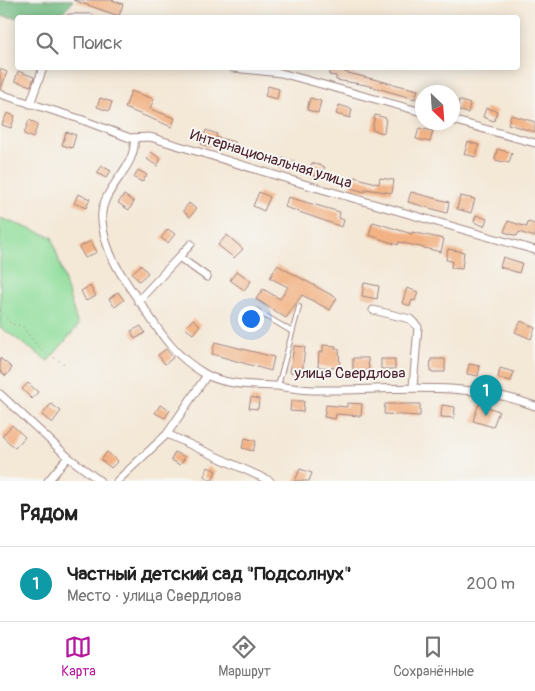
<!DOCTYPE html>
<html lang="ru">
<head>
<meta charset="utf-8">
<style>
  body { margin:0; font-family:Pangolin,sans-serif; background:#f6f6f6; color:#222 }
  .compass { position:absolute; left:415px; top:85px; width:45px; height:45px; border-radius:50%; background:#fff; box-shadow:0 2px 12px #0003; rotate:155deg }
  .you { position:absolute; left:250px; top:318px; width:18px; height:18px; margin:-12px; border:4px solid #fff; border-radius:50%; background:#1a73e8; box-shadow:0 0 0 8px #1a73e833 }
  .badge { display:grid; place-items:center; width:32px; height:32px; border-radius:50%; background:#b5179e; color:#fff; font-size:16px; font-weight:700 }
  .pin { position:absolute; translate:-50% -41px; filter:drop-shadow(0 1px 2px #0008) }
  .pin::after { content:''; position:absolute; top:26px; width:18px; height:15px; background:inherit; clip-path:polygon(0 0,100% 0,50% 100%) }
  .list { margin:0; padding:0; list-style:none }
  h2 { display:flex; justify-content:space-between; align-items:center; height:65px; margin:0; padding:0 20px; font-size:21px }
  h2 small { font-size:16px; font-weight:400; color:#767676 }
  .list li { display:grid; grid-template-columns:32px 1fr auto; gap:15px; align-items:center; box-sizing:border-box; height:75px; padding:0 20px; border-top:1px solid #e0e0e0 }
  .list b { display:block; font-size:19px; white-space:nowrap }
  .list p { margin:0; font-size:16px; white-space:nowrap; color:#767676 }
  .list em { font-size:16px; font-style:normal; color:#767676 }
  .icon { flex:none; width:28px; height:28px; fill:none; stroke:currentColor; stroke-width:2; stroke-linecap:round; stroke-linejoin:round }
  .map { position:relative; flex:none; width:535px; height:481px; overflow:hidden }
  .search { position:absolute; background:#fff; box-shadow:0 2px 12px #0003; left:15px; right:15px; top:15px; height:55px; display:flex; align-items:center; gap:12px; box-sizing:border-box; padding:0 18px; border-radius:5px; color:#767676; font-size:19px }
  .sheet { height:140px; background:#fff }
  nav { display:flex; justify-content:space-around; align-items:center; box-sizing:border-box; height:70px; border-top:1px solid #e0e0e0; background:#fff; font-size:14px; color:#767676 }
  nav a { display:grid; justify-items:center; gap:2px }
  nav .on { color:#b5179e }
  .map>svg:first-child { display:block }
  .green { fill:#91de9c; stroke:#6e7e64 }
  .forest { fill:#74bd84; stroke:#5f6e58 }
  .building { fill:#f2b284 }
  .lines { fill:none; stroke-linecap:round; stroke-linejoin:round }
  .service-casing { stroke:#9f8481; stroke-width:6 }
  .minor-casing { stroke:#9f8481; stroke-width:9 }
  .path { stroke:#9f8481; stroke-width:1; stroke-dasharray:1 4; stroke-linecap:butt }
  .service { stroke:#fff; stroke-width:4 }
  .minor { stroke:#fff; stroke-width:7 }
  .labels { text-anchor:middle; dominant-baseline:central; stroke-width:4; stroke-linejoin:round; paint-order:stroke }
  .street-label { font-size:15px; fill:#4a1f2b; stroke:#f6f6f2 }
</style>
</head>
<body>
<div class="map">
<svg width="535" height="481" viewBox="0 0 535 481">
  <rect width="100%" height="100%" fill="#f6f6f2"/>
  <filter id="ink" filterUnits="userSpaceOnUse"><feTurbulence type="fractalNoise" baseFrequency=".02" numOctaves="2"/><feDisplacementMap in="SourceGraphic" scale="10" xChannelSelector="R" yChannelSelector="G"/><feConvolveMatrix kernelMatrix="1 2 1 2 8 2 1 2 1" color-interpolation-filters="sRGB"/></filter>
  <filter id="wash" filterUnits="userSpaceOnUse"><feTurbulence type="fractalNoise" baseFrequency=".0096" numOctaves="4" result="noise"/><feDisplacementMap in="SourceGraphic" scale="20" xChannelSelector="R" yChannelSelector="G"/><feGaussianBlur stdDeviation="1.12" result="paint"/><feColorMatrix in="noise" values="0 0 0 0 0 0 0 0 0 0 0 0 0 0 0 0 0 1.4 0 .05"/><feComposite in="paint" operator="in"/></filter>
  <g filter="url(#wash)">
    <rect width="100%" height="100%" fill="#f4e8d7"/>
    <path class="green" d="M0 218 52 237 78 326 48 361 0 327Z"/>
    <path class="forest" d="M0 0H73C59 26 26 18 0 16Z"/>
    <g id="blocks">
      <g class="building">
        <path d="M73 0H112L123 4 119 16Z"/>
        <path d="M330 68H345L344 72 418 90 415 99 366 85 336 80V76L329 75Z"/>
        <path d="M0 69 7 72 1 89H0Z"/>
        <path d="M18 71 34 77 31 86 15 81Z"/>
        <path d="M268 86 279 89 277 99 265 96Z"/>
        <path d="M131 91 154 99 150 109 175 118 172 127 125 108Z"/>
        <path d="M100 98 112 102 109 111 97 107Z"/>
        <path d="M310 98 321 101 318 113 307 110Z"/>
        <path d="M459 100 470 104 468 113 456 110Z"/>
        <path d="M339 105 352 109 350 118 336 114Z"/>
        <path d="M486 108 497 111 494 121 483 117Z"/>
        <path d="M7 113 15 116 11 128 2 125Z"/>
        <path d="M375 115 386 118 384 133 372 130Z"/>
        <path d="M511 115 535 122V132L508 124Z"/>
        <path d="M29 120 38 124 33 138 24 134Z"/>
        <path d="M419 128 433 131 430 142 416 139Z"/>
        <path d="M206 130 217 134 216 137 235 142 233 150 210 144 209 147 201 144Z"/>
        <path d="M66 132 76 135 72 148 62 145Z"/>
        <path d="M468 142 479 145 476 157 464 154Z"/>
        <path d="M497 149 512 153 509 163 495 160Z"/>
        <path d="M151 152 161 159 157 166 147 159Z"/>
        <path d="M283 158 295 161 292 171 280 168Z"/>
        <path d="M312 163 325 167 319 177 308 174Z"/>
        <path d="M102 166 111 171 106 178 97 173Z"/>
        <path d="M138 170 147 175 142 182 134 178Z"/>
        <path d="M354 177 379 184 380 178 394 180 392 193 366 189 365 192 351 188Z"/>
        <path d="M259 192 270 197 264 211 253 206Z"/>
        <path d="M411 192 449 202 447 213 408 202Z"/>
        <path d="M78 194 90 199 86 208 74 203Z"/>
        <path d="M124 195 134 202 129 210 118 203Z"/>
        <path d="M460 196 475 199 471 213 457 209Z"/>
        <path d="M288 197 340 212 339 218 344 220 342 227 285 207Z"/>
        <path d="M189 203 196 209 190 217 183 211Z"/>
        <path d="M476 215 487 219 484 226 474 222Z"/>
        <path d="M508 221 527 227 528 222 535 224V237L519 232 517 236 504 232Z"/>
        <path d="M373 222 412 234V232L444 239 441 252 399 242 398 245 369 235Z"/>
        <path d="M168 229 175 234 168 243 161 238Z"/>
        <path d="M227 235 243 249 234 258 218 245Z"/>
        <path d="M91 241 97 252 85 258 79 247Z"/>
        <path d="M448 249 464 252 462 269 451 268 452 261 446 260Z"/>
        <path d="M503 257 522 263 519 273 500 267Z"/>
        <path d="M141 265 148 273 139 281 132 273Z"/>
        <path d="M277 265 337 298 330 310 302 295 286 318 256 299 263 289 280 299 288 287 270 278Z"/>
        <path d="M237 271 251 281 244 290 230 280Z"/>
        <path d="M364 283 379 286 377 299 362 296Z"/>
        <path d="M90 286 96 296 86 301 81 291Z"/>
        <path d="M407 288 418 292 415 301 412 300 410 306 402 303Z"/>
        <path d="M118 292 124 300 115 307 109 299Z"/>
        <path d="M193 319 200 325 193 334 185 328Z"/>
        <path d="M521 321 535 328 531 339 515 332Z"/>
        <path d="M141 326 145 333 135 339 131 331Z"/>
        <path d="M215 342 274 357 271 371 212 354Z"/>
        <path d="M323 345 336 346 335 349H339L340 368 318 367 319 352H323Z"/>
        <path d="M294 346 305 347 302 374 290 372Z"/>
        <path d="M166 349 173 358 165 364 158 355Z"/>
        <path d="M0 358 12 368 6 376 0 371Z"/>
        <path d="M353 358H368L369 371H353Z"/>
        <rect x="381" y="359" width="14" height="10"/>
        <path d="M431 359H445V372H430Z"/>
        <path d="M469 364 480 366 478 376 467 374Z"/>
        <path d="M500 368 514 372 511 381 498 378Z"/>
        <path d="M28 383 38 392 32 399 22 389Z"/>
        <path d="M251 397 259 399 258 409 249 408Z"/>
        <path d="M291 401H304L303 412 290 411Z"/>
        <path d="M347 403 362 404 361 416 336 414 335 419 324 417 326 405 347 407Z"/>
        <path d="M51 404 61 411 52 423 42 415Z"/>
        <path d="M385 404H420V416L384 414Z"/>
        <path d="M479 404 499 411 493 427 473 421Z"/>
        <path d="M160 405 170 410 165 418 155 413Z"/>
        <path d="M442 405 455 407 454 418 441 417Z"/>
        <path d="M12 425 25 437 15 448 2 436Z"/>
        <path d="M245 438 256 441 253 451 242 448Z"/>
        <path d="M107 452 118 461 111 468 101 460Z"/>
        <path d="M175 452 185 457 180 465 171 460Z"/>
        <path d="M208 467 216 471 212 481 204 476Z"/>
        <path d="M300 469 312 473 309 481H295Z"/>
      </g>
    </g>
  </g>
  <g filter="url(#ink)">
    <use href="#blocks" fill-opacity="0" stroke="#9f8481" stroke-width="1"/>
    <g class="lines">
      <defs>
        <g id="service">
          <path d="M257 311 291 331"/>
          <path d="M278 386 299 307"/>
        </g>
        <g id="minor">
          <path d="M70 18H90"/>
          <path d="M233 68 281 73 422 112"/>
          <path d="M0 94 80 119 130 138 150 137 304 184 535 250"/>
          <path d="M30 104 43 68"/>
          <path d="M452 120 535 143"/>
          <path d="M134 138C138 169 98 189 102 221 105 255 125 281 144 308 162 336 176 357 205 374 224 385 254 385 276 386 288 387 301 390 313 390 387 391 465 379 535 406"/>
          <path d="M179 257 191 244"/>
          <path d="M138 301 179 257 207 277"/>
          <path d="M373 310 410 319 418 327 413 387"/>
          <path d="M0 394 68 457 100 481"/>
          <path d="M167 434 270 481"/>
          <path d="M48 481 68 457"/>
          <path d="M117 481 167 434 207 375"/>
        </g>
      </defs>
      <use href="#service" class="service-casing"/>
      <use href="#minor" class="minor-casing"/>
      <path class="path" d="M0 310 11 324 22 326 40 349 66 365"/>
      <use href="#service" class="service"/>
      <use href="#minor" class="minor"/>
    </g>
  </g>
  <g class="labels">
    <g class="street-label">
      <text transform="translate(271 159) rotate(17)">Интернациональная улица</text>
      <text x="350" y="373">улица Свердлова</text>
    </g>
  </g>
</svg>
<svg class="compass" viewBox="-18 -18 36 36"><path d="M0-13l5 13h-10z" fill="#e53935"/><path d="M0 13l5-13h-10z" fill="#767676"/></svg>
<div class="you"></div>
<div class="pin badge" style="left:486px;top:416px;background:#0f9aa8">1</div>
<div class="search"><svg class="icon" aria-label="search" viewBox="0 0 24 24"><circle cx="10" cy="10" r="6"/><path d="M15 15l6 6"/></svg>Поиск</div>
</div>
<section class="sheet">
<h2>Рядом<small></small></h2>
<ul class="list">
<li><span class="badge" style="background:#0f9aa8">1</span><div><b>Частный детский сад &quot;Подсолнух&quot;</b><p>Место · улица Свердлова</p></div><em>200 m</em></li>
</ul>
</section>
<nav>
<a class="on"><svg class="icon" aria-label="map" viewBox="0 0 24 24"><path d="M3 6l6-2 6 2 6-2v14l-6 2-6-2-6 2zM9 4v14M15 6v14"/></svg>Карта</a>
<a><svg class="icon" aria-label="directions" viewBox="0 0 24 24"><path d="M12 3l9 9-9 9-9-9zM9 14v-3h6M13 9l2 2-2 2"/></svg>Маршрут</a>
<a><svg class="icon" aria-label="saved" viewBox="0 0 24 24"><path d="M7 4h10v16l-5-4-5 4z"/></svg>Сохранённые</a>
</nav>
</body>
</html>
